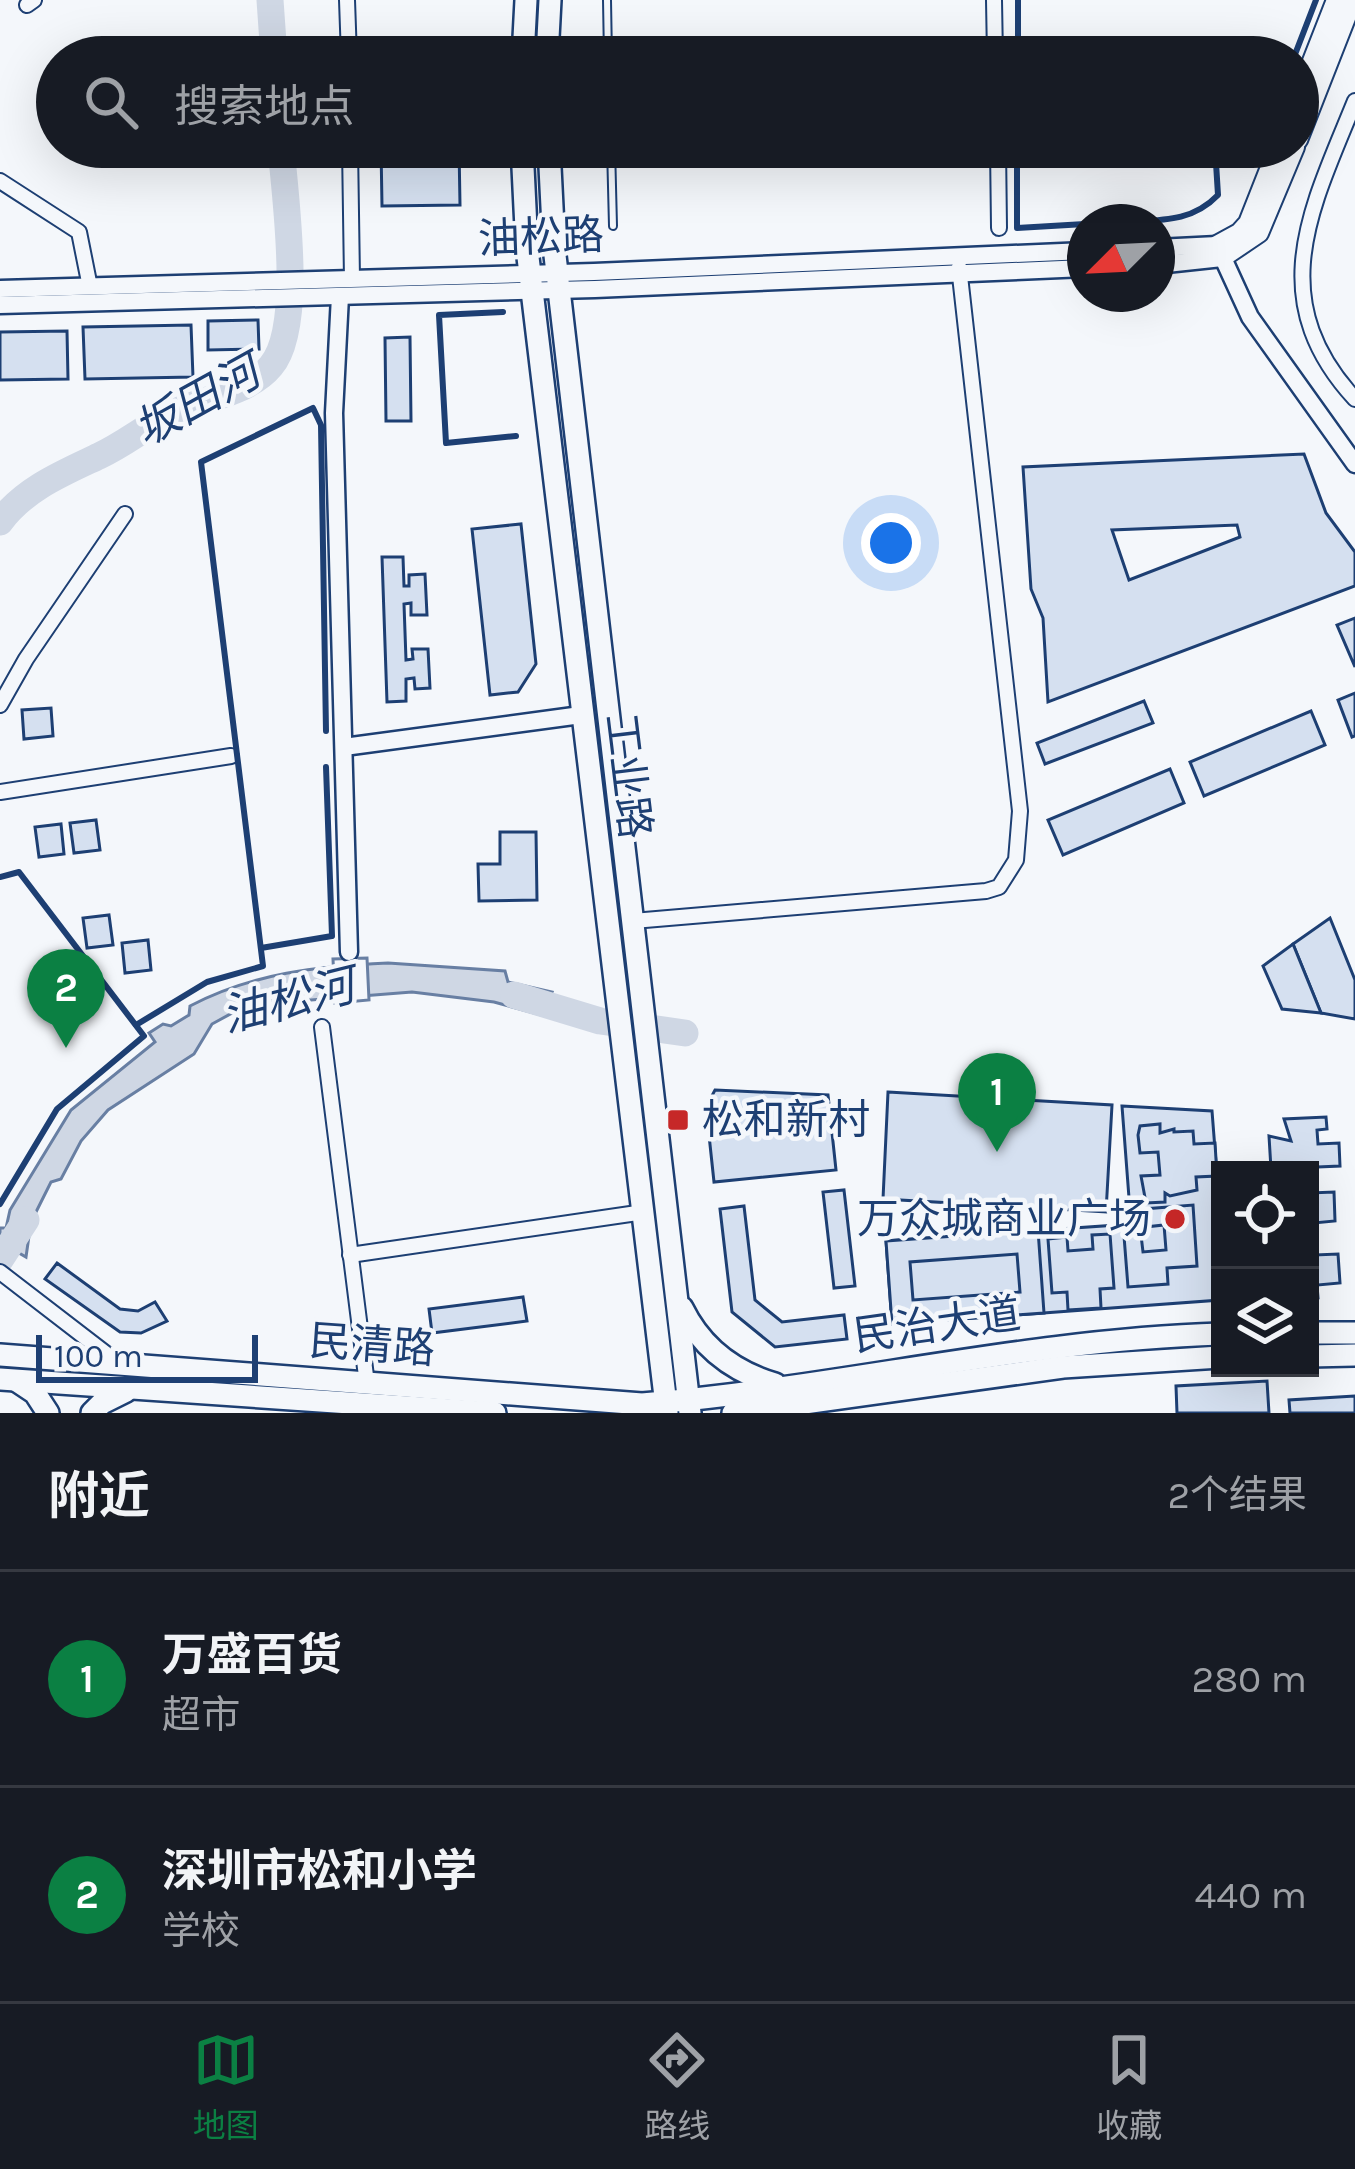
<!DOCTYPE html>
<html lang="zh">
<head>
<meta charset="utf-8">
<style>
  body { margin:0; font-family:Karla,"Noto Sans SC",sans-serif; background:#20242c; color:#f1f3f6 }
  .controls { position:absolute; right:36px; bottom:36px; display:grid; overflow:hidden; border-radius:0px; box-shadow:0 12px 48px #0002 }
  .controls button { width:108px; height:108px; display:grid; place-items:center; padding:0; border:0; border-bottom:3px solid #363941; background:#171b24; color:#f1f3f6; font:60px sans-serif }
  .compass { position:absolute; left:1067px; top:204px; width:108px; height:108px; border-radius:50%; background:#171b24; box-shadow:0 12px 48px #0002; rotate:246deg }
  .scale { position:absolute; left:36px; bottom:30px; width:222px; box-sizing:border-box; padding-left:12px; border:6px solid #1d3f73; border-top:0; font-size:33px; line-height:42px; white-space:nowrap; color:#1d3f73; -webkit-text-stroke:9px #f4f7fb; paint-order:stroke }
  .you { position:absolute; left:891px; top:543px; width:42px; height:42px; margin:-30px; border:9px solid #fff; border-radius:50%; background:#1a73e8; box-shadow:0 0 0 18px #1a73e833 }
  .badge { display:grid; place-items:center; width:78px; height:78px; border-radius:50%; background:#0b8043; color:#fff; font-size:39px; font-weight:700 }
  .pin { position:absolute; translate:-50% -99px; filter:drop-shadow(0 3px 6px #0008) }
  .pin::after { content:''; position:absolute; top:63px; width:42px; height:36px; background:inherit; clip-path:polygon(0 0,100% 0,50% 100%) }
  .list { margin:0; padding:0; list-style:none }
  h2 { display:flex; justify-content:space-between; align-items:center; height:156px; margin:0; padding:0 48px; font-size:51px }
  h2 small { font-size:39px; font-weight:400; color:#9ea1a6 }
  .list li { display:grid; grid-template-columns:78px 1fr auto; gap:36px; align-items:center; box-sizing:border-box; height:216px; padding:0 48px; border-top:3px solid #363941 }
  .list b { display:block; font-size:45px; white-space:nowrap }
  .list p { margin:0; font-size:39px; white-space:nowrap; color:#9ea1a6 }
  .list em { font-size:39px; font-style:normal; color:#9ea1a6 }
  .icon { flex:none; width:66px; height:66px; fill:none; stroke:currentColor; stroke-width:2; stroke-linecap:round; stroke-linejoin:round }
  .map { position:relative; flex:none; width:1355px; height:1413px; overflow:hidden }
  .search { position:absolute; background:#171b24; box-shadow:0 12px 48px #0002; left:36px; right:36px; top:36px; height:132px; display:flex; align-items:center; gap:30px; box-sizing:border-box; padding:0 42px; border-radius:66px; color:#9ea1a6; font-size:45px }
  .sheet { height:588px; background:#171b24 }
  nav { display:flex; justify-content:space-around; align-items:center; box-sizing:border-box; height:168px; border-top:3px solid #363941; background:#171b24; font-size:33px; color:#9ea1a6 }
  nav a { display:grid; justify-items:center; gap:6px }
  nav .on { color:#0b8043 }
  .map>svg:first-child { display:block }
  .water { fill:#cfd7e4; stroke:#687fa3; stroke-width:3 }
  .pier { fill:#f4f7fb; stroke:#687fa3; stroke-width:3 }
  .lines { fill:none; stroke-linecap:round; stroke-linejoin:round }
  .river { stroke:#cfd7e4; stroke-width:27 }
  .building { fill:#d5e0f0; stroke:#1d3f73; stroke-width:3; fill-rule:evenodd }
  .service-casing { stroke:#1d3f73; stroke-width:10 }
  .minor-casing { stroke:#1d3f73; stroke-width:18 }
  .tertiary-casing { stroke:#1d3f73; stroke-width:21 }
  .secondary-casing { stroke:#1d3f73; stroke-width:22 }
  .primary-casing { stroke:#1d3f73; stroke-width:26 }
  .service { stroke:#f4f7fb; stroke-width:6 }
  .minor { stroke:#f4f7fb; stroke-width:14 }
  .tertiary { stroke:#f4f7fb; stroke-width:16 }
  .secondary { stroke:#f4f7fb; stroke-width:18 }
  .primary { stroke:#f4f7fb; stroke-width:21 }
  .fence { stroke:#1d3f73; stroke-width:3; stroke-dasharray:15 6; stroke-linecap:butt }
  .wall { stroke:#1d3f73; stroke-width:6 }
  .poi-dot { fill:#c62828; stroke:#f4f7fb; stroke-width:4.5 }
  .labels { text-anchor:middle; dominant-baseline:central; stroke-width:9; stroke-linejoin:round; paint-order:stroke }
  .street-label { font-size:42px; fill:#1d3f73; stroke:#f4f7fb }
  .poi-label { font-size:42px; fill:#1d3f73; stroke:#f4f7fb; text-anchor:start }
  .water-label { font-size:45px; font-style:italic; fill:#1d3f73; stroke:#f4f7fb }
</style>
</head>
<body>
<div class="map">
<svg width="1355" height="1413" viewBox="0 0 1355 1413">
  <rect width="100%" height="100%" fill="#f4f7fb"/>
  <path class="water" d="M388 963 505 971 508 982 552 992 541 1015 494 1002 412 992 247 1005 212 1024 194 1054 108 1110 81 1141 61 1179 51 1182 31 1222 26 1257 0 1242V1228H6L10 1210 71 1110 155 1042 149 1033 163 1024 171 1026 189 1015 190 1006C253 973 318 966 388 963Z"/>
  <path class="pier" d="M367 958 369 1000 335 1003 333 959Z"/>
  <g class="lines">
    <g class="river">
      <path d="M270 0 274 57"/>
      <path d="M0 522C24 489 63 473 99 456 125 444 146 426 171 414 202 398 248 394 271 366 304 328 285 197 281 147"/>
      <path d="M514 995 600 1021 685 1033"/>
      <path d="M0 1260 26 1220"/>
    </g>
  </g>
  <g class="building">
    <path d="M381 147H459L460 205 382 206Z"/>
    <path d="M258 320 259 349 208 350V321Z"/>
    <path d="M191 325 193 377 85 379 83 327Z"/>
    <path d="M67 331 68 379 0 380V332Z"/>
    <path d="M410 337 411 421H386L385 338Z"/>
    <path d="M1304 454 1326 513 1355 552V586L1048 702 1043 618 1031 589 1023 467ZM1237 525 1240 537 1129 580 1112 530Z"/>
    <path d="M521 524 536 664 518 692 490 695 472 529Z"/>
    <path d="M382 557H403L404 586H409V575L425 574 427 615H411V603L404 604 406 660 413 659 412 649H428L430 688 415 689 414 678 406 679V701L387 702Z"/>
    <path d="M1355 618V667L1337 625Z"/>
    <path d="M1355 693V736L1352 737 1338 700Z"/>
    <path d="M1144 701 1153 723 1045 764 1037 743Z"/>
    <path d="M51 708 53 736 24 739 22 710Z"/>
    <path d="M1311 711 1325 745 1204 796 1190 762Z"/>
    <path d="M1170 769 1184 803 1063 855 1048 820Z"/>
    <path d="M96 820 100 850 74 853 70 823Z"/>
    <path d="M61 824 64 854 39 857 35 827Z"/>
    <path d="M500 832H536L537 900 479 901 478 864H500Z"/>
    <path d="M109 915 113 945 87 948 83 918Z"/>
    <path d="M1330 918 1355 980V1019L1321 1013 1293 944Z"/>
    <path d="M148 940 151 970 125 973 122 943Z"/>
    <path d="M1293 944 1321 1013 1282 1009 1263 966Z"/>
    <path d="M715 1090 828 1095 836 1170 714 1182 706 1107Z"/>
    <path d="M888 1092 1112 1105 1106 1212 883 1199Z"/>
    <path d="M1122 1106 1212 1111 1220 1214V1300L892 1324 886 1241 1131 1224Z"/>
    <path d="M1326 1117 1327 1129 1317 1130 1318 1144 1339 1143 1340 1166 1271 1169 1269 1136 1291 1141 1284 1119Z"/>
    <path d="M1160 1124V1133L1174 1129V1132L1193 1131 1194 1144 1215 1143 1217 1176 1196 1177 1197 1190 1170 1196 1165 1193V1202L1146 1203 1141 1176 1160 1175 1158 1152 1140 1153 1138 1135 1140 1126Z"/>
    <path d="M1310 1186V1193L1334 1192 1335 1221 1313 1223 1314 1239H1310Z"/>
    <path d="M844 1190 855 1286 834 1288 823 1192Z"/>
    <path d="M1193 1205 1197 1266 1167 1268 1168 1284 1128 1287 1124 1236 1141 1235 1143 1252 1166 1250 1164 1225 1145 1227 1144 1209Z"/>
    <path d="M744 1206 755 1300 782 1322 844 1315 847 1339 775 1347 732 1312 720 1209Z"/>
    <path d="M1038 1230 1044 1313 892 1324 886 1241ZM1017 1254 1020 1292 913 1300 910 1262Z"/>
    <path d="M1110 1234 1114 1288 1100 1289 1101 1308 1068 1310 1067 1292 1052 1293 1048 1239 1067 1237 1068 1251 1093 1249 1092 1235Z"/>
    <path d="M1310 1239H1314L1315 1255 1338 1254 1340 1283 1317 1285 1318 1298 1310 1299Z"/>
    <path d="M57 1263 120 1309 138 1311 155 1302 167 1321 141 1333 120 1332 45 1279Z"/>
    <path d="M523 1297 527 1321 432 1333 429 1309Z"/>
    <path d="M1267 1381 1269 1413H1177L1176 1386Z"/>
    <path d="M1355 1396V1413H1290L1289 1400Z"/>
  </g>
  <g class="lines">
    <defs>
      <g id="service">
        <path d="M607 0 608 57"/>
        <path d="M611 147 613 226"/>
      </g>
      <g id="minor">
        <path d="M347 0 349 57"/>
        <path d="M994 0 995 57"/>
        <path d="M27 5 34 0"/>
        <path d="M1355 101C1312 207 1262 298 1355 399"/>
        <path d="M350 147 352 279"/>
        <path d="M998 147 999 228"/>
        <path d="M0 181 79 232 90 287"/>
        <path d="M0 705 26 659 125 514"/>
        <path d="M0 792 231 756"/>
        <path d="M633 921 986 891 999 887 1016 860 1020 811 959 267"/>
        <path d="M322 1027 367 1384"/>
        <path d="M350 1255 644 1212"/>
        <path d="M0 1272 117 1362"/>
      </g>
      <g id="tertiary">
        <path d="M1157 248 1217 245 1250 317 1355 464"/>
        <path d="M1157 265 1222 258"/>
        <path d="M0 289 594 272 1085 251"/>
        <path d="M340 296 334 413 349 952"/>
        <path d="M0 305 595 289 1085 268"/>
        <path d="M344 747 581 715"/>
      </g>
      <g id="secondary">
        <path d="M1298 97 1336 0"/>
        <path d="M1298 140 1353 0"/>
        <path d="M1217 245 1239 233 1248 223 1278 147"/>
        <path d="M1222 258 1259 233 1295 147"/>
      </g>
      <g id="primary">
        <path d="M523 57 526 0"/>
        <path d="M547 57 550 0"/>
        <path d="M522 147 527 249 667 1413"/>
        <path d="M549 147 554 247 690 1413"/>
        <path d="M682 1308C701 1347 734 1372 775 1384"/>
        <path d="M1310 1333H1355"/>
        <path d="M0 1355 642 1404C836 1388 1025 1340 1220 1334"/>
        <path d="M1310 1356 1355 1355"/>
        <path d="M0 1379 495 1413"/>
        <path d="M17 1381 35 1393 48 1413"/>
        <path d="M92 1413 102 1403 126 1391"/>
        <path d="M733 1413 1063 1367 1220 1357"/>
      </g>
    </defs>
    <use href="#service" class="service-casing"/>
    <use href="#minor" class="minor-casing"/>
    <use href="#tertiary" class="tertiary-casing"/>
    <use href="#secondary" class="secondary-casing"/>
    <use href="#primary" class="primary-casing"/>
    <use href="#service" class="service"/>
    <use href="#minor" class="minor"/>
    <use href="#tertiary" class="tertiary"/>
    <use href="#secondary" class="secondary"/>
    <use href="#primary" class="primary"/>
    <path class="fence" d="M0 877 19 872 144 1036 57 1109 0 1204"/>
    <g class="wall">
      <path d="M1018 57V0"/>
      <path d="M1294 57 1316 0"/>
      <path d="M1017 147V228L1085 224"/>
      <path d="M1126 222C1162 220 1192 222 1218 195L1215 147"/>
      <path d="M503 312 439 315 446 443 516 436"/>
      <path d="M0 877 19 872 144 1036 57 1109 0 1204"/>
      <path d="M261 948 332 936 326 767"/>
      <path d="M136 1025 207 982 263 966 201 462 313 408 321 425 326 731"/>
    </g>
  </g>
  <g class="poi-dot">
    <rect x="666" y="1108" width="24" height="24" rx="6"/>
    <circle cx="1175" cy="1219" r="12"/>
  </g>
  <g class="labels">
    <g class="street-label">
      <text transform="translate(541 237) rotate(-2)">油松路</text>
      <text transform="translate(628 776) rotate(83)">工业路</text>
      <text transform="translate(937 1325) rotate(-8)">民治大道</text>
      <text transform="translate(372 1345) rotate(4)">民清路</text>
    </g>
    <g class="poi-label">
      <text x="702" y="1120">松和新村</text>
      <text x="1151" y="1219" text-anchor="end">万众城商业广场</text>
    </g>
    <g class="water-label">
      <text transform="translate(197 401) rotate(-29)">坂田河</text>
      <text transform="translate(288 1001) rotate(-14)">油松河</text>
    </g>
  </g>
</svg>
<div class="controls">
<button><svg class="icon" aria-label="locate" viewBox="0 0 24 24"><circle cx="12" cy="12" r="6"/><path d="M12 2v4M12 18v4M2 12h4M18 12h4"/></svg></button>
<button><svg class="icon" aria-label="layers" viewBox="0 0 24 24"><path d="M12 4l9 5-9 5-9-5zM3 14l9 5 9-5"/></svg></button>
</div>
<svg class="compass" viewBox="-18 -18 36 36"><path d="M0-13l5 13h-10z" fill="#e53935"/><path d="M0 13l5-13h-10z" fill="#9ea1a6"/></svg>
<div class="scale">100 m</div>
<div class="you"></div>
<div class="pin badge" style="left:997px;top:1152px">1</div>
<div class="pin badge" style="left:66px;top:1048px">2</div>
<div class="search"><svg class="icon" aria-label="search" viewBox="0 0 24 24"><circle cx="10" cy="10" r="6"/><path d="M15 15l6 6"/></svg>搜索地点</div>
</div>
<section class="sheet">
<h2>附近<small>2个结果</small></h2>
<ul class="list">
<li><span class="badge">1</span><div><b>万盛百货</b><p>超市</p></div><em>280 m</em></li>
<li><span class="badge">2</span><div><b>深圳市松和小学</b><p>学校</p></div><em>440 m</em></li>
</ul>
</section>
<nav>
<a class="on"><svg class="icon" aria-label="map" viewBox="0 0 24 24"><path d="M3 6l6-2 6 2 6-2v14l-6 2-6-2-6 2zM9 4v14M15 6v14"/></svg>地图</a>
<a><svg class="icon" aria-label="directions" viewBox="0 0 24 24"><path d="M12 3l9 9-9 9-9-9zM9 14v-3h6M13 9l2 2-2 2"/></svg>路线</a>
<a><svg class="icon" aria-label="saved" viewBox="0 0 24 24"><path d="M7 4h10v16l-5-4-5 4z"/></svg>收藏</a>
</nav>
</body>
</html>
